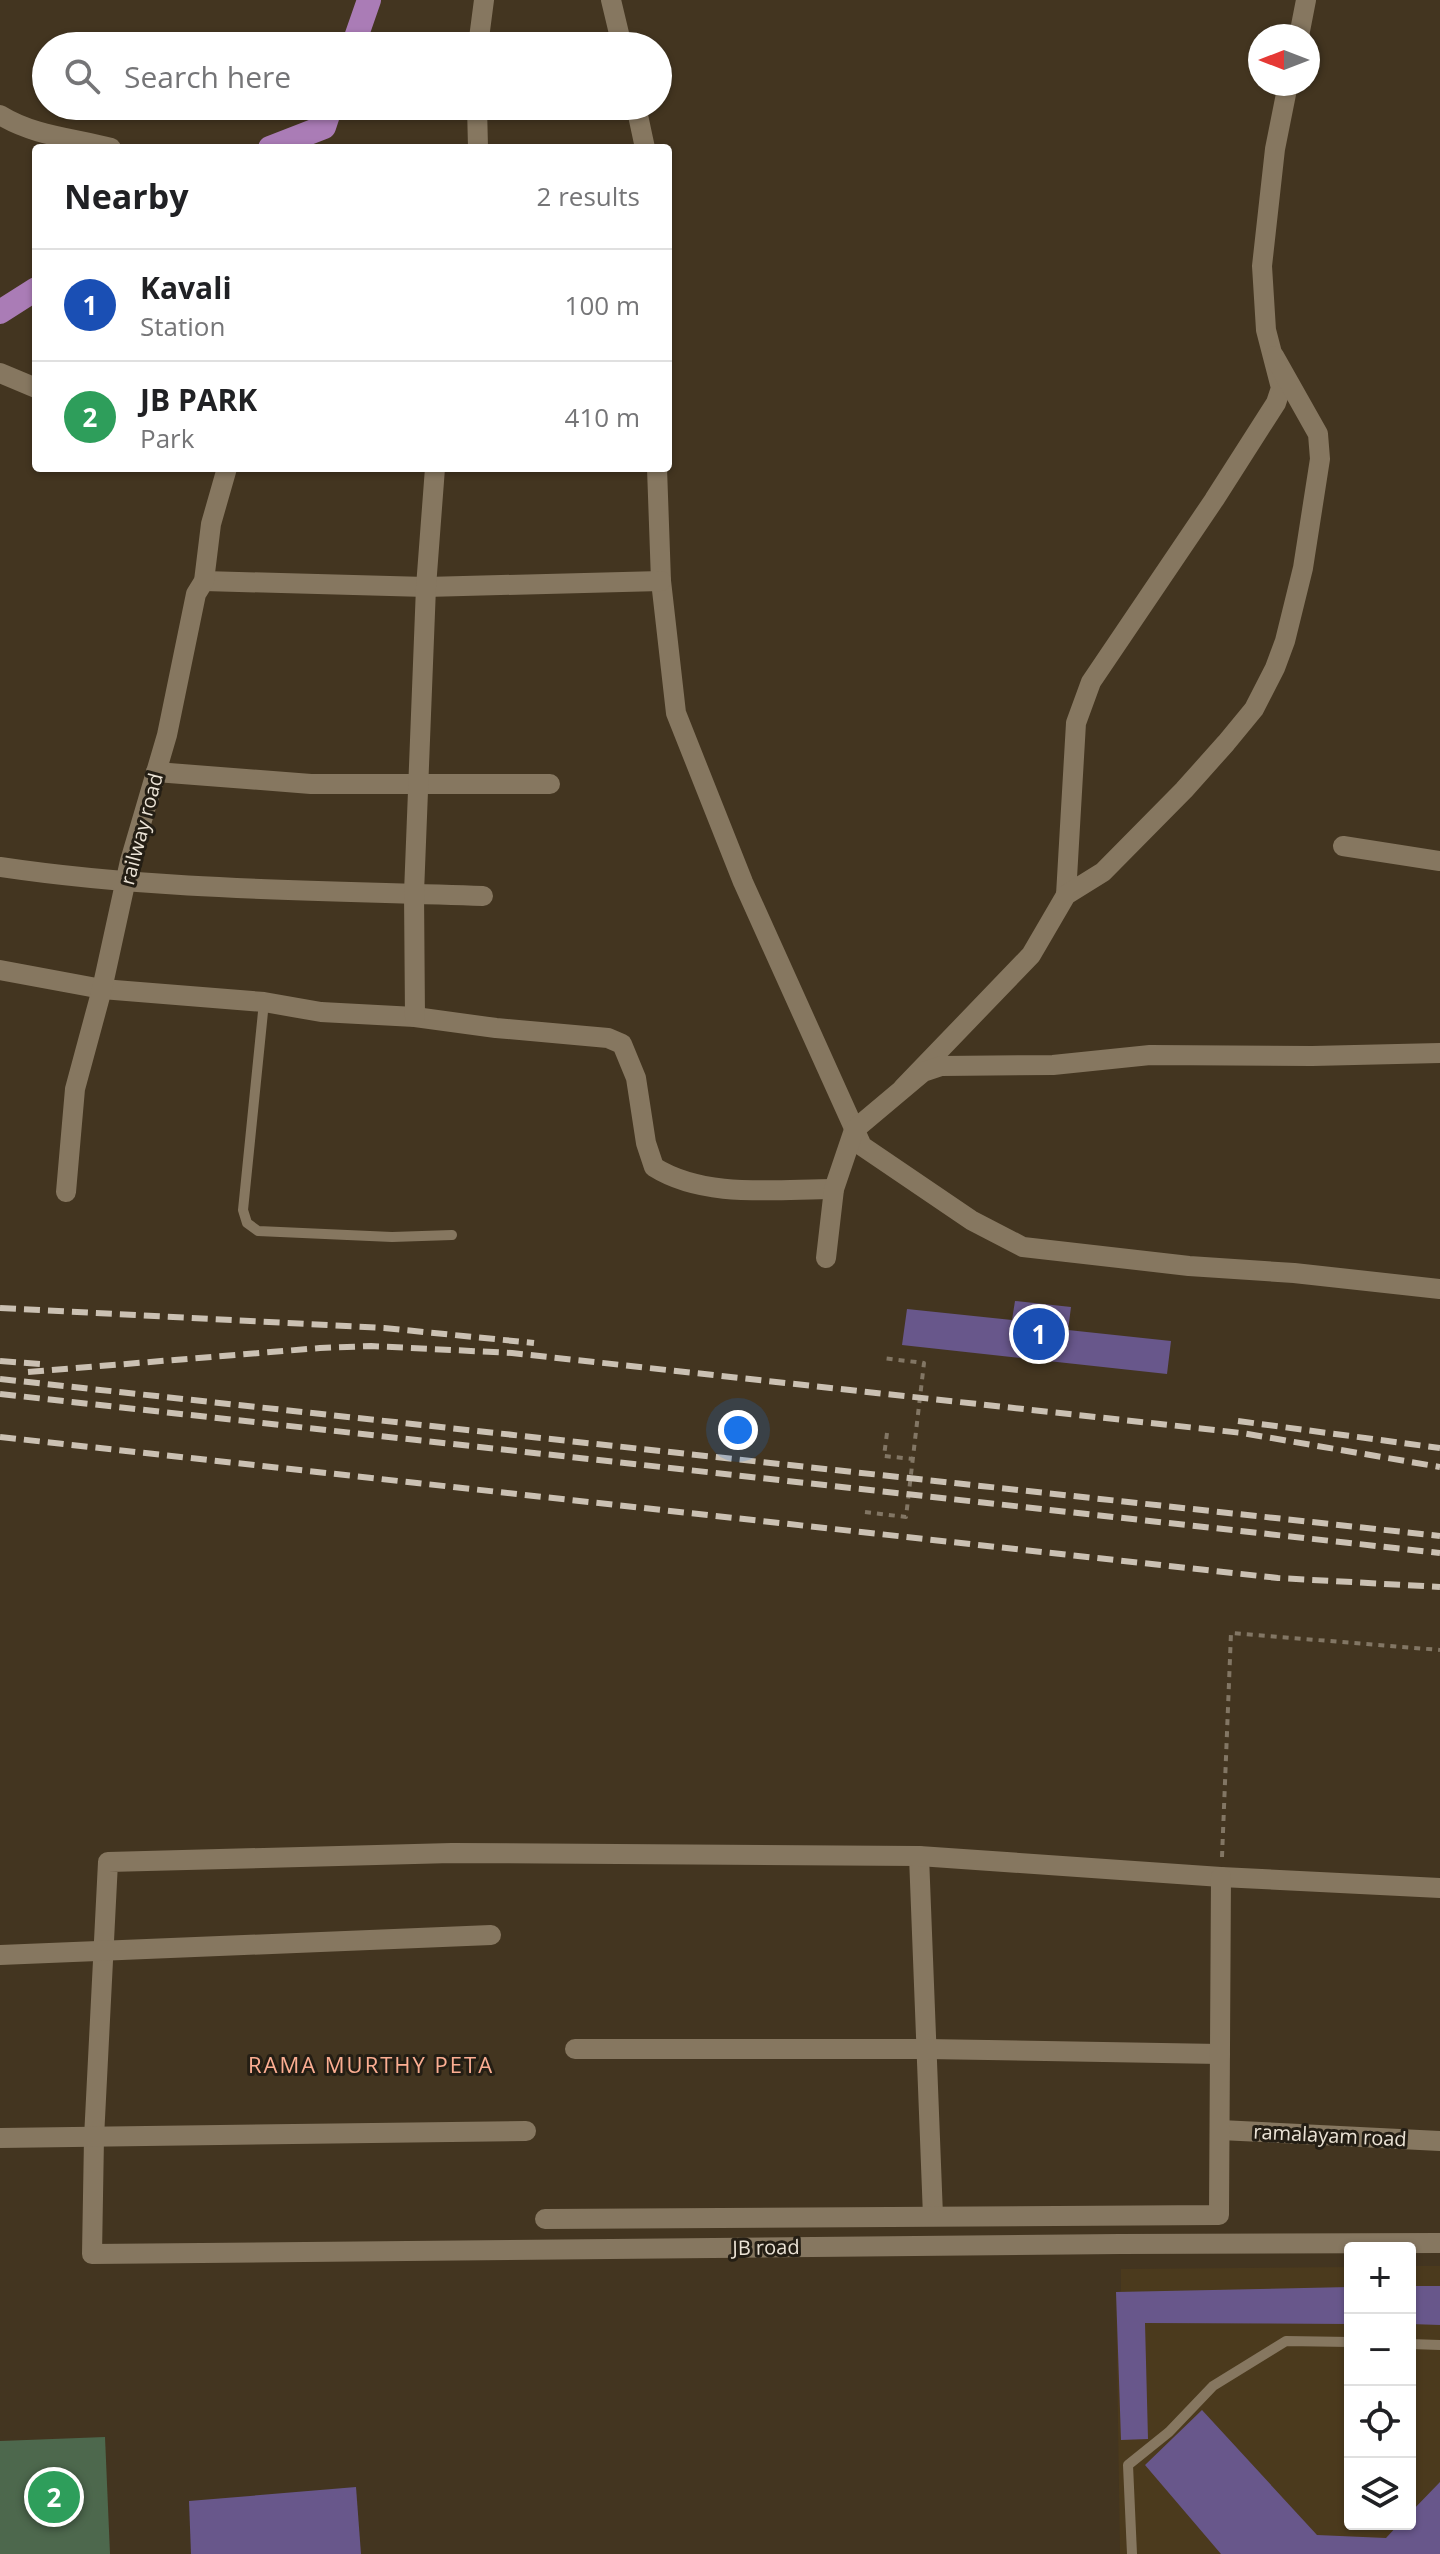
<!DOCTYPE html>
<html lang="en">
<head>
<meta charset="utf-8">
<style>
  body { margin:0; font-family:"Open Sans",sans-serif; background:#f6f6f6; color:#202124 }
  .controls { position:absolute; right:24px; bottom:24px; display:grid; overflow:hidden; border-radius:8px; box-shadow:0 2px 6px #0004 }
  .controls button { width:72px; height:72px; display:grid; place-items:center; padding:0; border:0; border-bottom:2px solid #e0e0e0; background:#fff; color:#202124; font:40px sans-serif }
  .compass { position:absolute; left:1248px; top:24px; width:72px; height:72px; border-radius:50%; background:#fff; box-shadow:0 2px 6px #0004; rotate:270deg }
  .you { position:absolute; left:738px; top:1430px; width:28px; height:28px; margin:-20px; border:6px solid #fff; border-radius:50%; background:#1a73e8; box-shadow:0 0 0 12px #1a73e833 }
  .badge { display:grid; place-items:center; width:52px; height:52px; border-radius:50%; background:#0b8043; color:#fff; font-size:26px; font-weight:700 }
  .pin { position:absolute; translate:-50% -50%; border:4px solid #fff; box-shadow:0 2px 8px #0006 }
  .list { margin:0; padding:0; list-style:none }
  h2 { display:flex; justify-content:space-between; align-items:center; height:104px; margin:0; padding:0 32px; font-size:34px }
  h2 small { font-size:26px; font-weight:400; color:#757577 }
  .list li { display:grid; grid-template-columns:52px 1fr auto; gap:24px; align-items:center; box-sizing:border-box; height:112px; padding:0 32px; border-top:2px solid #e0e0e0 }
  .list b { display:block; font-size:30px; white-space:nowrap }
  .list p { margin:0; font-size:26px; white-space:nowrap; color:#757577 }
  .list em { font-size:26px; font-style:normal; color:#757577 }
  .icon { flex:none; width:44px; height:44px; fill:none; stroke:currentColor; stroke-width:2; stroke-linecap:round; stroke-linejoin:round }
  .map { position:relative; flex:none; width:1440px; height:2554px; overflow:hidden }
  .search { position:absolute; background:#fff; box-shadow:0 2px 6px #0004; left:32px; top:32px; width:640px; height:88px; display:flex; align-items:center; gap:20px; box-sizing:border-box; padding:0 28px; border-radius:44px; color:#757577; font-size:30px }
  .panel { position:absolute; background:#fff; box-shadow:0 2px 6px #0004; left:32px; top:144px; width:640px; height:328px; border-radius:8px }
  .map>svg:first-child { display:block }
  .built { fill:#4b3a1d }
  .green { fill:#4d684d }
  .building { fill:#68578b }
  .lines { fill:none; stroke-linecap:round; stroke-linejoin:round }
  .path { stroke:#827664; stroke-width:4; stroke-dasharray:6 6; stroke-linecap:butt }
  .lane { stroke:#867760; stroke-width:10 }
  .street { stroke:#867760; stroke-width:20 }
  .primary { stroke:#aa7cb6; stroke-width:24 }
  .rail { stroke:#cbc1b3; stroke-width:6; stroke-dasharray:16 8; stroke-linecap:butt }
  .labels { text-anchor:middle; dominant-baseline:central; stroke-width:6; stroke-linejoin:round; paint-order:stroke }
  .street-label { font-size:20px; fill:#ebe3d6; stroke:#241e14 }
  .neighbourhood-label { font-size:22px; letter-spacing:2px; fill:#fcae92; stroke:#241e14 }
</style>
</head>
<body>
<div class="map">
<svg width="1440" height="2554" viewBox="0 0 1440 2554">
  <rect width="100%" height="100%" fill="#433520"/>
  <path class="built" d="M1410 2266H1440V2554H1120L1116 2292 1121 2291V2269L1350 2267V2524H1410Z"/>
  <path class="green" d="M105 2437 110 2554H0V2441Z"/>
  <g class="building">
    <path d="M1015 1301 1071 1307 1068 1330 1171 1341 1167 1374 902 1345 907 1309 1012 1320Z"/>
    <path d="M1410 2286H1440V2325L1410 2324Z"/>
    <path d="M1350 2287V2324L1145 2323 1148 2439 1121 2440 1116 2292Z"/>
    <path d="M1202 2410 1317 2535 1386 2538 1399 2524H1410V2513L1440 2482V2554H1221L1145 2465Z"/>
    <path d="M356 2487 361 2554H191L189 2501Z"/>
  </g>
  <g class="lines">
    <g class="path">
      <path d="M887 1433 884 1456 913 1459"/>
      <path d="M865 1512 906 1517 924 1363 882 1358"/>
      <path d="M1222 1857 1231 1633 1440 1650"/>
    </g>
    <g class="lane">
      <path d="M264 1002 243 1210 247 1223 258 1231 392 1237 452 1235"/>
      <path d="M1410 2344 1440 2345"/>
      <path d="M1132 2554 1128 2465 1169 2432 1213 2386 1286 2341 1350 2342"/>
    </g>
    <g class="street">
      <path d="M611 0 622 46"/>
      <path d="M1299 36 1306 0"/>
      <path d="M478 46 484 0"/>
      <path d="M477 106 478 148"/>
      <path d="M636 106 645 148"/>
      <path d="M0 115C34 136 73 138 111 148"/>
      <path d="M0 373 36 388"/>
      <path d="M657 468 661 581 676 713 743 882 862 1146 971 1220 1023 1247 1189 1266 1294 1273 1440 1289"/>
      <path d="M204 581 426 587 661 581"/>
      <path d="M156 772 311 784H550"/>
      <path d="M1343 846 1440 861"/>
      <path d="M0 867C160 891 322 890 483 896"/>
      <path d="M1066 895 1076 723 1091 682 1214 500 1276 403 1281 388 1266 330 1262 266 1275 149 1288 84"/>
      <path d="M0 970 102 989 264 1002 321 1012 415 1017 496 1028 608 1038 622 1044 636 1078 646 1143 654 1167C705 1199 776 1189 834 1189"/>
      <path d="M415 1017 414 893 426 587 435 468"/>
      <path d="M903 1088 1031 955 1066 895 1103 872 1184 790 1226 743 1254 709 1275 668 1285 641 1303 568 1320 459 1318 434 1274 356"/>
      <path d="M66 1192 75 1089 102 989 130 861 167 735 196 594 204 581 211 524 227 468"/>
      <path d="M826 1258 834 1189 854 1130 923 1072 941 1066 1053 1065 1150 1055 1312 1056 1440 1053"/>
      <path d="M919 1856 933 2216"/>
      <path d="M1440 1888 1221 1877 919 1856 452 1853 108 1862 94 2138 92 2254 1120 2244 1440 2243"/>
      <path d="M0 1955 491 1935"/>
      <path d="M575 2049H927L1220 2054"/>
      <path d="M1220 2130 1440 2141"/>
      <path d="M0 2138 526 2131"/>
      <path d="M545 2219 1219 2215 1221 1877"/>
    </g>
    <g class="primary">
      <path d="M353 46 369 0"/>
      <path d="M270 148 324 127 331 106"/>
      <path d="M0 312 36 289"/>
    </g>
    <g class="rail">
      <path d="M0 1308 384 1328 534 1343"/>
      <path d="M0 1361 41 1364"/>
      <path d="M28 1372 320 1348 371 1346 512 1353 1242 1433 1440 1467"/>
      <path d="M0 1379 1440 1536"/>
      <path d="M0 1394 1440 1553"/>
      <path d="M1238 1421 1440 1448"/>
      <path d="M0 1437 1278 1578 1440 1587"/>
    </g>
  </g>
  <g class="labels">
    <g class="street-label">
      <text transform="translate(141 829) rotate(-75)">railway road</text>
      <text transform="translate(1330 2135) rotate(3)">ramalayam road</text>
      <text transform="translate(766 2247) rotate(-1)">JB road</text>
    </g>
    <g class="neighbourhood-label">
      <text x="371" y="2064">RAMA MURTHY PETA</text>
    </g>
  </g>
</svg>
<div class="controls">
<button>+</button>
<button>−</button>
<button><svg class="icon" aria-label="locate" viewBox="0 0 24 24"><circle cx="12" cy="12" r="6"/><path d="M12 2v4M12 18v4M2 12h4M18 12h4"/></svg></button>
<button><svg class="icon" aria-label="layers" viewBox="0 0 24 24"><path d="M12 4l9 5-9 5-9-5zM3 14l9 5 9-5"/></svg></button>
</div>
<svg class="compass" viewBox="-18 -18 36 36"><path d="M0-13l5 13h-10z" fill="#e53935"/><path d="M0 13l5-13h-10z" fill="#757577"/></svg>
<div class="you"></div>
<div class="pin badge" style="left:1039px;top:1334px;background:#1a4fb4">1</div>
<div class="pin badge" style="left:54px;top:2497px;background:#2e9e5b">2</div>
<div class="search"><svg class="icon" aria-label="search" viewBox="0 0 24 24"><circle cx="10" cy="10" r="6"/><path d="M15 15l6 6"/></svg>Search here</div>
<section class="panel">
<h2>Nearby<small>2 results</small></h2>
<ul class="list">
<li><span class="badge" style="background:#1a4fb4">1</span><div><b>Kavali</b><p>Station</p></div><em>100 m</em></li>
<li><span class="badge" style="background:#2e9e5b">2</span><div><b>JB PARK</b><p>Park</p></div><em>410 m</em></li>
</ul>
</section>
</div>
</body>
</html>
